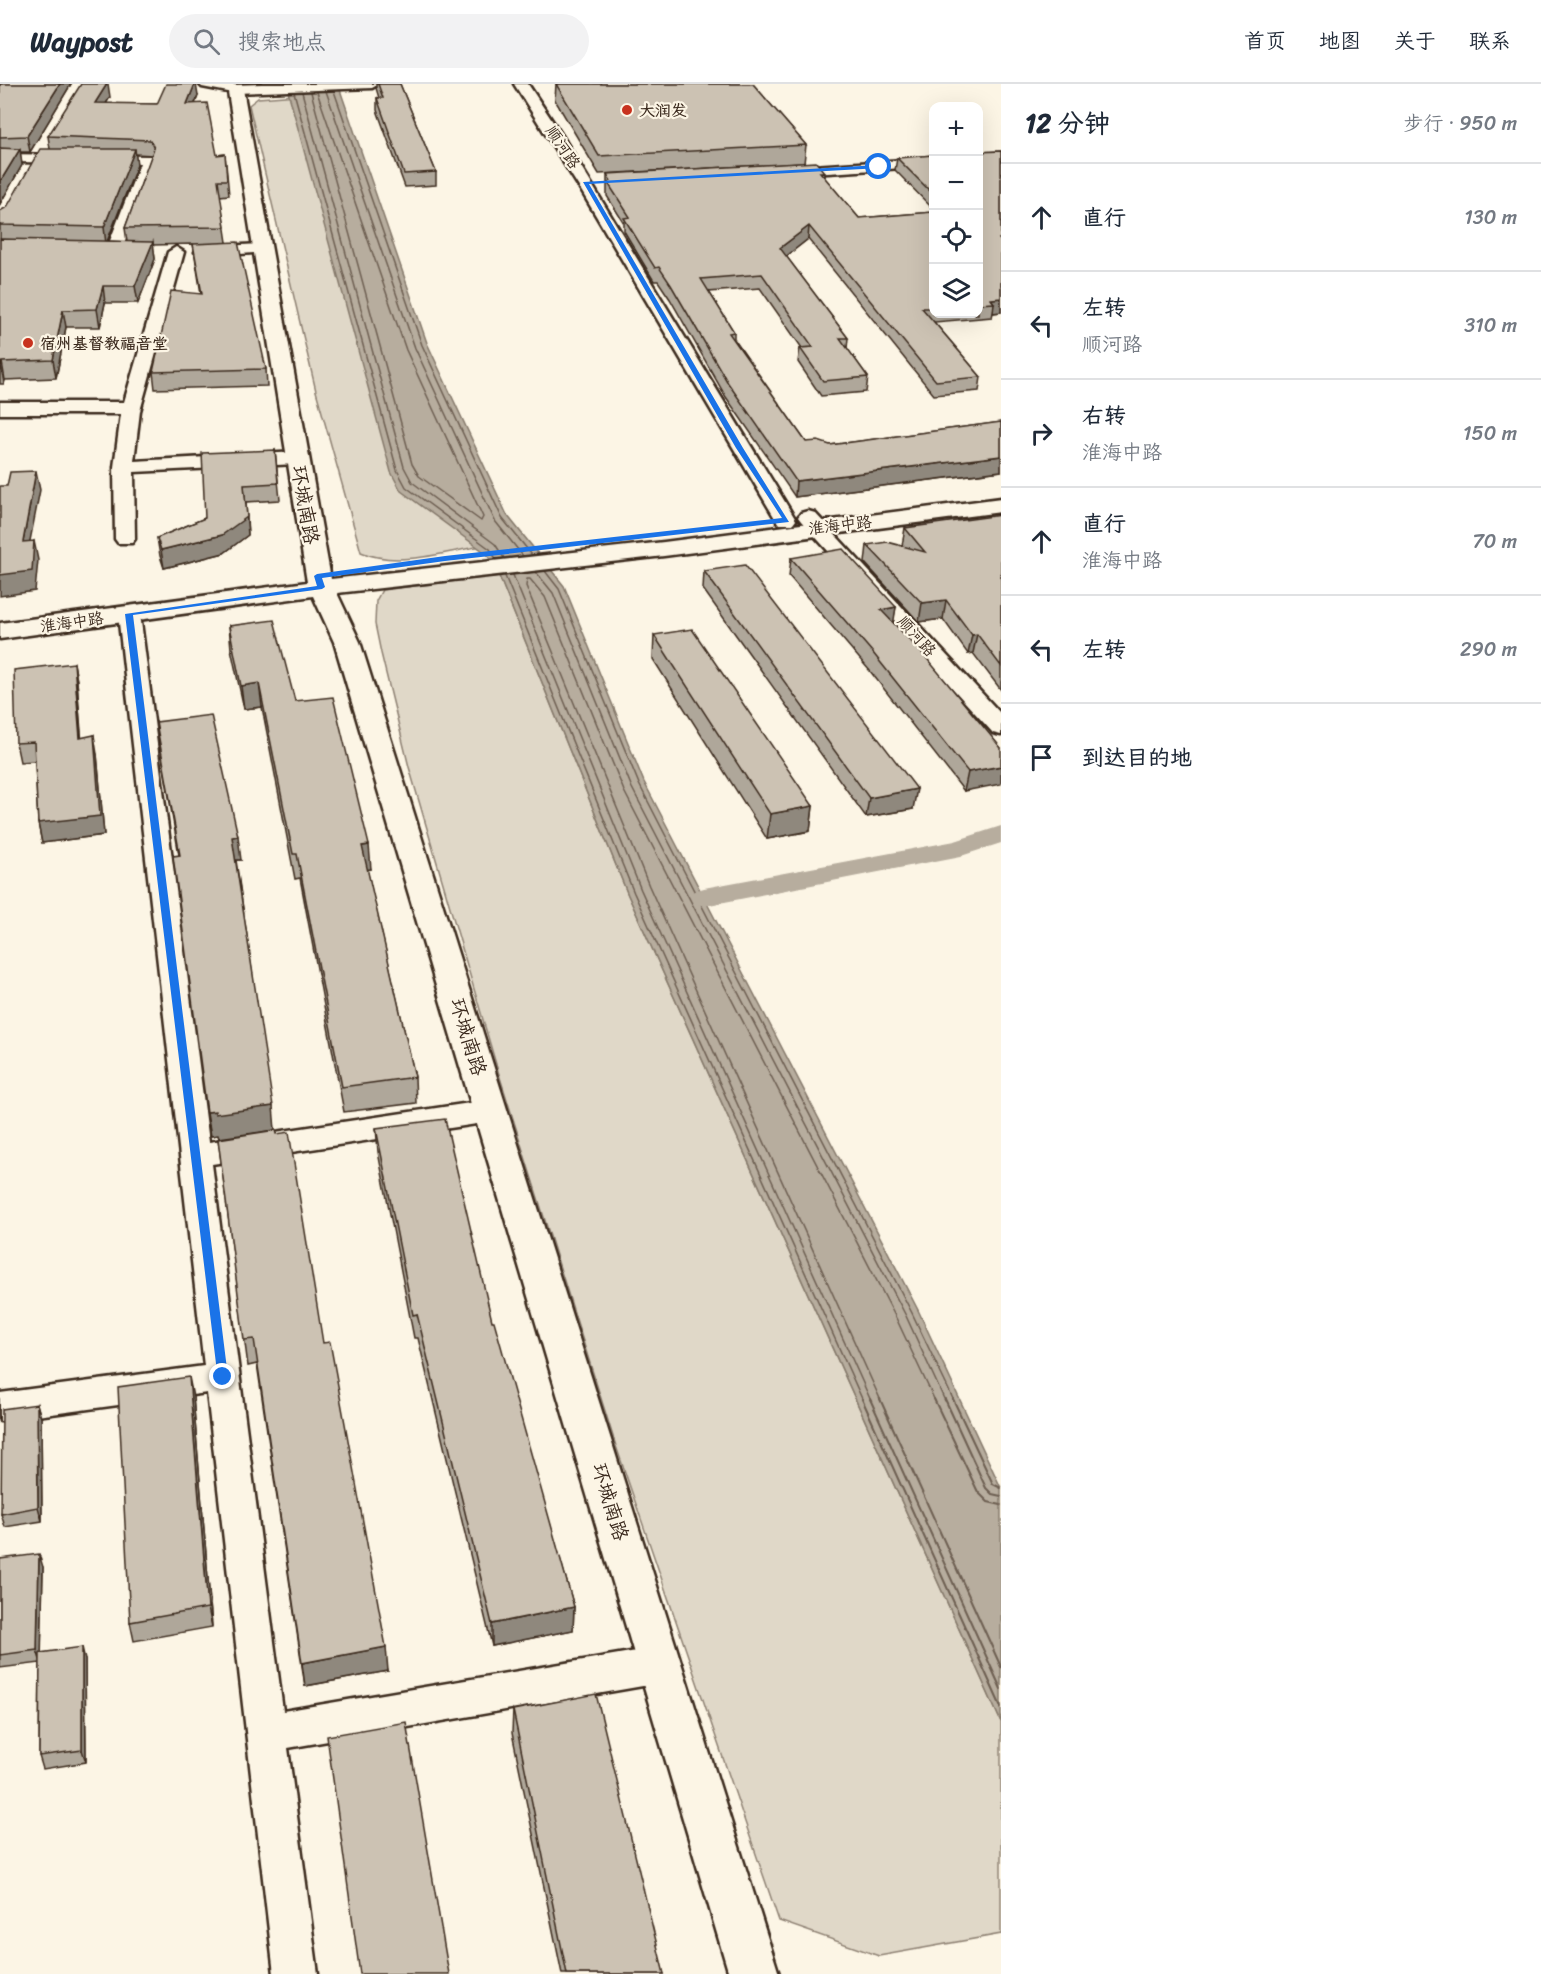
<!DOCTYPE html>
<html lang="zh">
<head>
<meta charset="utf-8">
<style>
  body { margin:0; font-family:Sriracha,"LXGW WenKai TC",sans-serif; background:#f2f2f3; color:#1f2937 }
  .controls { position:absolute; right:18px; top:18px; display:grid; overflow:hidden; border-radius:12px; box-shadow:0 6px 24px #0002 }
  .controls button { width:54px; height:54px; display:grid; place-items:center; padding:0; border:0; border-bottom:2px solid #e0e1e3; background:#fff; color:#1f2937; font:30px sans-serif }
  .stop { position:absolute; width:18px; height:18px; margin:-14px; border:4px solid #1a73e8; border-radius:50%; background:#fff }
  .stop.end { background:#1a73e8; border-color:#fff; box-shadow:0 2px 6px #0008 }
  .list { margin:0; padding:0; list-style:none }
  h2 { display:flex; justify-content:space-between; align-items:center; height:78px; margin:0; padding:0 24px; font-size:26px }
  h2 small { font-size:20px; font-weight:400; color:#747a83 }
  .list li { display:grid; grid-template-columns:39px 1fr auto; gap:18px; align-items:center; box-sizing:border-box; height:108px; padding:0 24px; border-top:2px solid #e0e1e3 }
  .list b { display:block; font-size:22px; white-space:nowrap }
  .list p { margin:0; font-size:20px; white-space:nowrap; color:#747a83 }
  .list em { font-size:20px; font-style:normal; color:#747a83 }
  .icon { flex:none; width:33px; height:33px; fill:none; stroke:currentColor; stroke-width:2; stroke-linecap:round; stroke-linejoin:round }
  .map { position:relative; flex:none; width:1001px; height:1890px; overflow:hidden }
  header { display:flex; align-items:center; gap:36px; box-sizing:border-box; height:84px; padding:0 30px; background:#fff; border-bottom:2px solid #e0e1e3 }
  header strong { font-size:28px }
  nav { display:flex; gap:33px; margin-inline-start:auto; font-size:21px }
  .search { width:420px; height:54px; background:#f2f2f3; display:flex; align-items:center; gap:15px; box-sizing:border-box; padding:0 21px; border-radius:33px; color:#747a83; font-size:22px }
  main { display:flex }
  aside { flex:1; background:#fff }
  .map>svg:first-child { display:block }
  .green { fill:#e0d8c8; stroke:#8e8173; stroke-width:1.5 }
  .water { fill:#b7ad9e; stroke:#85796b; stroke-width:1.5 }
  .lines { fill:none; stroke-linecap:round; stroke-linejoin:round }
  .shore-far1 { stroke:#6d5e51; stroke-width:1.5 }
  .shore { stroke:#6d5e51; stroke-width:2 }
  .canal { fill:#b7ad9e; fill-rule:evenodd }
  .minor-casing { stroke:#3b2a1e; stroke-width:5 }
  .major-casing { stroke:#3b2a1e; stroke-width:5 }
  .minor { fill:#fcf5e5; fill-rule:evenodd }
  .major { fill:#fcf5e5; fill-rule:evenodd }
  .wall { fill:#afa79a; stroke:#3b2a1e; stroke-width:1.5; fill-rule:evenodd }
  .shaded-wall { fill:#8f887d; stroke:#3b2a1e; stroke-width:1.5 }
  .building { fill:#ccc2b3; stroke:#3b2a1e; stroke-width:1.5 }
  .route { fill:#1a73e8 }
  .poi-dot { fill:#c8321e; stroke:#fcf5e5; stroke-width:2 }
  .labels { text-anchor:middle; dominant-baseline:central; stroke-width:4.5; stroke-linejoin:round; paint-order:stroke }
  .far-poi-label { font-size:16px; font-weight:bold; fill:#3b2a1e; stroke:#fcf5e5; text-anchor:start }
  .far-street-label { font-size:16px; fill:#3b2a1e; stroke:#fcf5e5 }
  .street-label { font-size:20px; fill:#3b2a1e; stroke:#fcf5e5 }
</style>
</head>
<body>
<header>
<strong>Waypost</strong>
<div class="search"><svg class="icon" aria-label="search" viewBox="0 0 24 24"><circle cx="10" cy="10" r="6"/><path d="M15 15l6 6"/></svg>搜索地点</div>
<nav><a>首页</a><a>地图</a><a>关于</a><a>联系</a></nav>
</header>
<main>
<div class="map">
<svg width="1001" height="1890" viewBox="0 0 1001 1890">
  <rect width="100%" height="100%" fill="#fcf5e5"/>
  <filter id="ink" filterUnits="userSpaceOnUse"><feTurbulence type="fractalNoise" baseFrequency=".0167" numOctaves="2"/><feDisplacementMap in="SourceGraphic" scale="12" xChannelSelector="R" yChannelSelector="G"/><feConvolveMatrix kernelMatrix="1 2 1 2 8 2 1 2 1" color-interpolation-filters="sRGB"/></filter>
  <g filter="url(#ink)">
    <g class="green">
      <path d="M298 11 482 462C445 468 397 484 361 468L316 307 249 21 258 14Z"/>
      <path d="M499 492 628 811 1001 1638V1850L879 1872 779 1837 616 1362 498 987 409 683 381 569 375 540 376 517 382 506Z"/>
    </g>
    <path class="water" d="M286 0H338L427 259 507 431 564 502 644 698 918 1226 1001 1404V1638L628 811 499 492 487 470 401 407 391 388Z"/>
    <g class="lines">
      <g class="shore-far1">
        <path d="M326 7 415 264 495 437 523 472"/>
        <path d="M334 7 422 261 502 434 532 471"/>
        <path d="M294 8 397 386 406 403 490 465 496 475"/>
        <path d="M302 8 404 383 412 398 495 460 504 474"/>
        <path d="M311 8 412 380 419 392 481 437 483 433 406 266 317 8"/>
        <path d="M545 487 559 505 639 700 912 1229 954 1317"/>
        <path d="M536 488 553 509 632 704 906 1232 945 1317"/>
        <path d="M513 491 641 806 871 1317"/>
        <path d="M505 492 634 809 863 1317"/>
        <path d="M881 1317 649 802 526 502 527 495H530L545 513 624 707 897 1236 935 1317"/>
      </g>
      <g class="shore">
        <path d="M862 1315 1001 1623"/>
        <path d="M870 1315 1001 1605"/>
        <path d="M880 1315 1001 1583"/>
        <path d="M934 1315 978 1408 988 1418 1001 1421"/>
        <path d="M945 1315 986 1404 992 1410 1001 1412"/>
        <path d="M953 1315 993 1400 1001 1404"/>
      </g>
      <path class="canal" d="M1001 742V759L961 772 704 822 694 819 690 813 694 807 704 804 955 757Z"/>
      <defs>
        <g id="minor">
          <path d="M262 0H379L372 4 235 9 228 5 235 1Z"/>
          <path d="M514 0H528L563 53 796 436 793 440H779L776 436 582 108Z"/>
          <path d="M0 70 150 72 154 79 120 170 114 172 106 167 140 79 0 78Z"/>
          <path d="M933 74V82L783 92 776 88 783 84Z"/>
          <path d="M261 160 269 165 267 168 203 173 195 168 203 163Z"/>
          <path d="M176 163 184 168 140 327 134 377 297 368 307 374 297 380 134 388 135 455 132 459H118L115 455 114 383 121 330H0V318H124L168 168Z"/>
          <path d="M808 427 815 429 1001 630V651L993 649 801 437 798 433 801 429Z"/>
          <path d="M129 523 137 525 140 530 209 1058 490 1016 501 1019 505 1027 501 1035 490 1038 212 1080 283 1627 660 1563 674 1568 679 1581 674 1594 660 1599 288 1664 318 1890H274L207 1309 0 1337V1309L204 1282 118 530 121 525Z"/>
        </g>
        <path id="major" d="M199 0H233L243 5 331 495 664 458 1001 414V428L664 472 337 509 360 558 779 1890H729L334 558 313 512 0 555V539L307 498 228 8 202 3Z"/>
      </defs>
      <use href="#minor" class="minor-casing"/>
      <use href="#major" class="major-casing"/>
      <use href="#minor" class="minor"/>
      <use href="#major" class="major"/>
    </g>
    <g class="wall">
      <path d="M0 0H71L30 68H20L22 81 0 120Z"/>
      <path d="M376 0H400L436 88V101L405 103 377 26V14H379L376 4Z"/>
      <path d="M556 0H753L806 61 804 79 599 90 555 16Z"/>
      <path d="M198 12 195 20 217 71 225 70 229 111 220 112 227 158 266 285 267 302 155 305 153 288 201 210 193 160 153 161 155 175 138 219H105L100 243H66L56 294 5 296 4 300H0V141L7 123 50 65 48 52 110 13 106 20H157ZM135 70 152 71 125 144 127 158 107 157 137 81Z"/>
      <path d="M1001 67V228L993 229 992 233 934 238 981 293 979 307 934 311 808 155 786 172 848 254 847 264 868 293 866 308 821 312 798 278 800 264H802L760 204 709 208 734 248V255L806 358 830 361 1001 338V387L795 413 726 313 670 215 658 197H654L624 147V139L607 112V90L824 88V93L859 134 933 128V230H978V68Z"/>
      <path d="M933 71V125L895 86 897 74Z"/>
      <path d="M275 366 280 416 246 418 248 451 224 469 164 484 160 472 157 454 205 434Z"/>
      <path d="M1001 431V606L973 569 968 570 943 535 919 538 865 479 867 461 902 462 905 444Z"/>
      <path d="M791 474 896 523 893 538 1001 664 964 707 870 587 789 492Z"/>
      <path d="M704 487 913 725 866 733 703 505Z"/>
      <path d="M229 542 295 617 371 785 367 786 415 993 416 1019 344 1028 300 794 295 795 262 623 244 625 231 565Z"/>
      <path d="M654 551 813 722 810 747 767 755 653 575Z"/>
      <path d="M74 579 77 597 81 653 97 670 104 751 42 759 38 739 35 677 20 678 16 659Z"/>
      <path d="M156 638 241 776H236L275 1046 219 1054 218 1051 211 1052 179 771Z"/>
      <path d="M376 1044 492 1237 574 1523 573 1546 492 1562 418 1254H414L378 1068Z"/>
      <path d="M218 1055 388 1587 305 1602 257 1280 248 1282Z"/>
      <path d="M193 1313 212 1543 134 1557 130 1538Z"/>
      <path d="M37 1320 41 1334 42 1437 5 1443 1 1430Z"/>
      <path d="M0 1475 43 1483 41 1569 85 1576 86 1678 43 1685 39 1672 40 1579 0 1584Z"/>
      <path d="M513 1626 664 1890H562L512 1649Z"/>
    </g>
    <g class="shaded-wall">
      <path d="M60 0H71L30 68 27 52Z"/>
      <path d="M107 0H108L110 13 97 34 95 19Z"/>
      <path d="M195 0H196L198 12 188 35 187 20Z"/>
      <path d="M20 65 22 81 0 120V98Z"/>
      <path d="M135 65 137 81 106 160 104 143Z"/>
      <path d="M809 142 808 155 779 178 780 164Z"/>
      <path d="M153 158 155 175 138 219 135 202Z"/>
      <path d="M103 202 105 219 100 243 97 225Z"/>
      <path d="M1001 214V228L993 229 994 219 991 215Z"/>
      <path d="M63 226 66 243 56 294 53 276Z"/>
      <path d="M2 278 5 296 4 300 1 282Z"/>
      <path d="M1001 372V387L795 413 796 397Z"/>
      <path d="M36 387 40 406 26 477 23 458Z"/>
      <path d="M244 401 248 451 224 469 164 484 161 466 222 451Z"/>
      <path d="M34 457 38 476 35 507 0 512V491Z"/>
      <path d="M946 516 943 535 919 538 922 519Z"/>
      <path d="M896 523 893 542 881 526Z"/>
      <path d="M977 550 973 569 968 570 972 551Z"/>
      <path d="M74 579 77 597 83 673 80 654Z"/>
      <path d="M259 599 262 623 244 625 241 602Z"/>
      <path d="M94 651 97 670 104 751 42 759 38 739Z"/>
      <path d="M1001 682V700L964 707 968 688Z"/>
      <path d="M917 705 913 725 866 733 869 714Z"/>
      <path d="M813 722 810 747 767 755 770 730Z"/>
      <path d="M238 752 241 776H235L232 753Z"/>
      <path d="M369 761 371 785 363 786 362 762Z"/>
      <path d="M273 1022 275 1046 219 1054 218 1051 211 1052 207 1028Z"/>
      <path d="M189 1293 193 1313 212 1543 208 1524Z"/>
      <path d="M37 1320 41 1334 42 1437 38 1423Z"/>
      <path d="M39 1470 43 1483 41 1579 37 1566Z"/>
      <path d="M574 1523 573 1546 492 1562V1540Z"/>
      <path d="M82 1563 85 1576 86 1678 82 1666Z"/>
      <path d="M386 1563 388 1587 305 1602 302 1579Z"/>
    </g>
    <g class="building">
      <path d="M0 0H60L27 52 0 53Z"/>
      <path d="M81 0H107L95 19 157 20 166 0H195L187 20 207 19 217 71 225 70 227 96H218L225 143 125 144 154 64 150 56 48 52Z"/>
      <path d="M378 0H400L436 88 404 90 377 14H383Z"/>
      <path d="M556 0H753L806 61 599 72Z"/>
      <path d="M0 64 20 65 0 98Z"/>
      <path d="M40 65H135L104 143 0 141V127L7 123Z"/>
      <path d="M1001 67V154L999 155 1001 157V214L991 215 994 219 978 220V68Z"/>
      <path d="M933 71V110L897 74Z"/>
      <path d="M816 78 824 88H820L859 134 933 128V224H922L981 293 936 297 809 142 780 164 848 254H840L868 293 823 297 800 264 813 263 762 190 701 195 734 248 729 249 806 358 818 357 830 361 1001 338V372L796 397 728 299 671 201 659 183 655 184 624 134 630 133 608 99 611 97 607 90Z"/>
      <path d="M0 155 153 158 135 202H103L97 225 63 226 53 276 2 278 0 282Z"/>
      <path d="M238 158 266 285 153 288 171 207 202 210 193 160Z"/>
      <path d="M275 366 278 399 244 401 247 433 222 451 161 466 157 454 205 434 202 369Z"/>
      <path d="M36 387 23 458 34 457 32 487 0 491V402H7L10 388Z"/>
      <path d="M1001 431V582L977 550 972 551 946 516 922 519 867 461 887 458 925 468 905 444Z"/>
      <path d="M843 465 896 523 881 526 924 571 1001 664V682L968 688 873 569 791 474Z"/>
      <path d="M745 481 917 705 869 714 704 487Z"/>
      <path d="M274 536 295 617 333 613 369 761 362 762 415 993 342 1003 297 770H293L259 599 241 602 229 542Z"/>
      <path d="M692 545 813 722 770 730 654 551Z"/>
      <path d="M74 579 80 654 94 651 100 732 38 739 34 658 16 659 14 586Z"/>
      <path d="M211 631 238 752 232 753 273 1022 215 1030V1027L207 1028 173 772 180 771 156 638Z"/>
      <path d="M445 1035 492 1237H494L574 1523 492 1540 417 1230 413 1231 376 1044Z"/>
      <path d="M276 1046 277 1050 289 1048 323 1259 330 1258 386 1563 302 1579 254 1255 244 1256 218 1055Z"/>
      <path d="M189 1293 208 1524 130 1538 118 1303Z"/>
      <path d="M37 1320 38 1423 1 1430 2 1325Z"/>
      <path d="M39 1470 37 1566 0 1571V1475Z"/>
      <path d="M82 1563V1666L39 1672 40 1569Z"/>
      <path d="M596 1610 664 1890H567L513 1626Z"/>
      <path d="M406 1638 449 1890H360L327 1652Z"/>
    </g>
  </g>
  <path class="route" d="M879 81 881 84 589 100 743 364 789 438 445 477 322 494 325 503 322 505 133 531 228 1293 227 1296H218L125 530 317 502 314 492 317 490 445 472 782 434 736 364 583 98Z"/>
  <g class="poi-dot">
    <circle cx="627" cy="26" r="6"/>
    <circle cx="28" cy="259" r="6"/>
  </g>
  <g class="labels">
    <g class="far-poi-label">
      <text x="639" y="26">大润发</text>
      <text x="40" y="259">宿州基督教福音堂</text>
    </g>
    <g class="far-street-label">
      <text transform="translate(563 63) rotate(56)">顺河路</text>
      <text transform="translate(840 441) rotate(-7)">淮海中路</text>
      <text transform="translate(72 538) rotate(-8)">淮海中路</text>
      <text transform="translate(917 552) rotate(48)">顺河路</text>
    </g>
    <g class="street-label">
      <text transform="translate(305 421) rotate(80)">环城南路</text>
      <text transform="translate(468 953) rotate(73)">环城南路</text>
      <text transform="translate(610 1418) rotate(73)">环城南路</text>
    </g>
  </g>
</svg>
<div class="controls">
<button>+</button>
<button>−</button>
<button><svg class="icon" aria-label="locate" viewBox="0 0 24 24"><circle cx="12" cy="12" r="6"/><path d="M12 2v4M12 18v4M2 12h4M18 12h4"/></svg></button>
<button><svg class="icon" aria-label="layers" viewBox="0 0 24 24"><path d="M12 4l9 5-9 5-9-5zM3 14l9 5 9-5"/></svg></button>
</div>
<div class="stop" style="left:879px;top:83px"></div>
<div class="stop end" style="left:223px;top:1293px"></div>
</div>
<aside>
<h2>12 分钟<small>步行 · 950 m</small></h2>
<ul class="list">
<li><svg class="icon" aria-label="ahead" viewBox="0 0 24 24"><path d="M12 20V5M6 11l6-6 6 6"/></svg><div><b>直行</b></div><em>130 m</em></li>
<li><svg class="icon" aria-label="left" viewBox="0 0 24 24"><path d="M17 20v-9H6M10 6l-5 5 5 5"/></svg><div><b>左转</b><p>顺河路</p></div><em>310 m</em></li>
<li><svg class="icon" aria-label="right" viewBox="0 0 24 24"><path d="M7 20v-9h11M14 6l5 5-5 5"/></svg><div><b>右转</b><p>淮海中路</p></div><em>150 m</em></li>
<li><svg class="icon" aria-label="ahead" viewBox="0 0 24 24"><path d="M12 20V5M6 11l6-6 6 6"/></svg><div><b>直行</b><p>淮海中路</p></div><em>70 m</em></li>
<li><svg class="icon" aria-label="left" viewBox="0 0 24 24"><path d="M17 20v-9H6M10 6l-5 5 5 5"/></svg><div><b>左转</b></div><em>290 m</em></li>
<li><svg class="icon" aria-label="arrive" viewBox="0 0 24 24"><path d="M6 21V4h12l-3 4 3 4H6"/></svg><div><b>到达目的地</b></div></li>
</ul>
</aside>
</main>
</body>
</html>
